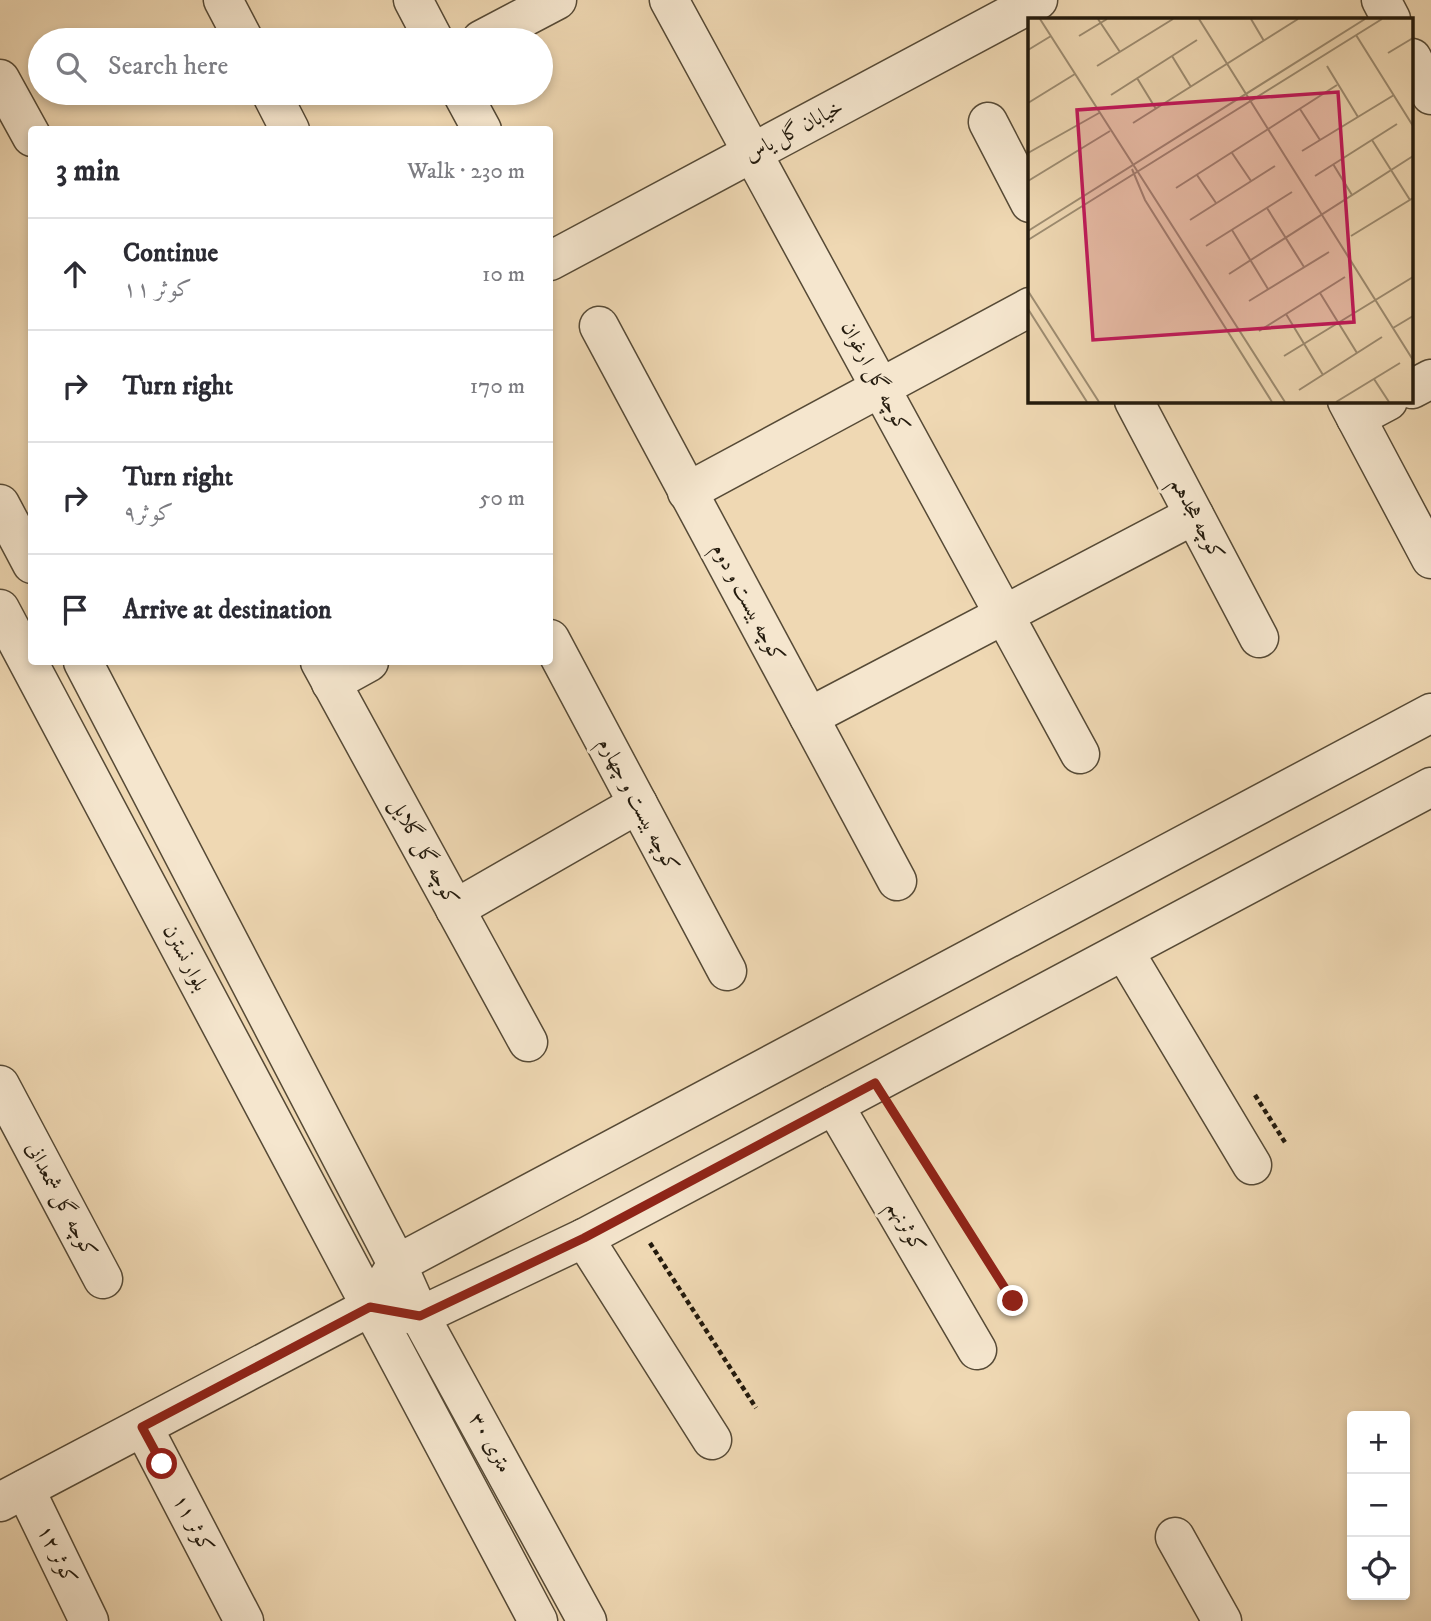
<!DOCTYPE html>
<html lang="en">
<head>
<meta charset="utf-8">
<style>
  body { margin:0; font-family:"IM FELL DW Pica",Amiri,serif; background:#f7f7f7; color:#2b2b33 }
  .controls { position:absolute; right:21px; bottom:21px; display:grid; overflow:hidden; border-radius:7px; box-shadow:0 4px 10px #0003 }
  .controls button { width:63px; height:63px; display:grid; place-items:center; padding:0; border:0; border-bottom:2px solid #e1e1e2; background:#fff; color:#2b2b33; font:35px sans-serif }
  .stop { position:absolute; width:21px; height:21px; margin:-16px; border:5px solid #8f2418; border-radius:50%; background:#fff }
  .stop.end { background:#8f2418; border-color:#fff; box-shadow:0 2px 7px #0008 }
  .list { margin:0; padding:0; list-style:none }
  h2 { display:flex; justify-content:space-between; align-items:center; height:91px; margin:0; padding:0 28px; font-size:30px }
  h2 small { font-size:23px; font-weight:400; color:#7c7c81 }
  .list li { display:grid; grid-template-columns:46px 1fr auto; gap:21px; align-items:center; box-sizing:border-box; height:112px; padding:0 28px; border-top:2px solid #e1e1e2 }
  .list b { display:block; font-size:26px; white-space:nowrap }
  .list p { margin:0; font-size:23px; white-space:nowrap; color:#7c7c81 }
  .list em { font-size:23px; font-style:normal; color:#7c7c81 }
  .icon { flex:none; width:38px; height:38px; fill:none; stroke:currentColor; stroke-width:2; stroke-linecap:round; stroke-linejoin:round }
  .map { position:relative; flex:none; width:1431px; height:1621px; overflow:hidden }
  .search { position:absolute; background:#fff; box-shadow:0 4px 10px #0003; left:28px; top:28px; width:525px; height:77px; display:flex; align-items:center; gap:18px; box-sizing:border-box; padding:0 24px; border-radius:38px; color:#7c7c81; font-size:26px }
  .panel { position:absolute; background:#fff; box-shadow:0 4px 10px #0003; left:28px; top:126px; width:525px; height:539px; border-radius:7px }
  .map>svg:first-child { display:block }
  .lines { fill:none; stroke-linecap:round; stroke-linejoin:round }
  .minor-casing { stroke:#564a36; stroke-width:41 }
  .path { stroke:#231a0d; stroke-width:4.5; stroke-dasharray:5 3.5; stroke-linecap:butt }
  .minor { stroke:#f5e6ce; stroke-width:38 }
  .route { stroke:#8f2418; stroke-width:9 }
  .labels { text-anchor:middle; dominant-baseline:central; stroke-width:6; stroke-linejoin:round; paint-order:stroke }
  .street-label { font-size:21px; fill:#231a0d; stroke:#f5e6ce }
  .inset-road { fill:none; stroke:#9d8c71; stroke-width:2 }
  .view { fill:#c2185b; fill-opacity:0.15; stroke:#c2185b; stroke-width:3.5 }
  .inset-edge { fill:none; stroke:#231a0d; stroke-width:3.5 }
</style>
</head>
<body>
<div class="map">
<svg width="1431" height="1621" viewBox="0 0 1431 1621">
  <rect width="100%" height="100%" fill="#efd8b3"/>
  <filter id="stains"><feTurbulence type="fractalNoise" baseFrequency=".00286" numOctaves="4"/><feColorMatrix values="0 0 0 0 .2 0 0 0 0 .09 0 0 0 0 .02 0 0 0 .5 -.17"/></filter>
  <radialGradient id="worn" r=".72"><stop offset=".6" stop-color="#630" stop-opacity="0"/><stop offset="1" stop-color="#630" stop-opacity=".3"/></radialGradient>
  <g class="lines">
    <defs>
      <g id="minor">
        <path d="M223 0 244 40"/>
        <path d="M413 0 434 40"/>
        <path d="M669 0 1080 754"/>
        <path d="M1381 0 1391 19"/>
        <path d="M481 40 557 0"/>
        <path d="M1412 58 1431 95"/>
        <path d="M0 79 32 137"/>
        <path d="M271 93 290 130"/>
        <path d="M462 93 482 130"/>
        <path d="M988 122 1030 203"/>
        <path d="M550 261 1038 0"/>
        <path d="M599 326 897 881"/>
        <path d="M1412 389 1431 379"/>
        <path d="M1134 401 1259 638"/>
        <path d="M1347 401 1431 559"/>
        <path d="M1356 418 1388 401"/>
        <path d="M687 492 1030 307"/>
        <path d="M0 504 32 564"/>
        <path d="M0 609 538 1621"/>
        <path d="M550 639 727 971"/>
        <path d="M83 662 397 1264 420 1316 587 1621"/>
        <path d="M320 662 528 1042"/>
        <path d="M331 683 369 662"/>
        <path d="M809 717 1194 515"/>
        <path d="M455 909 638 804"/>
        <path d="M1124 951 1252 1165"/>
        <path d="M0 1085 103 1279"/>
        <path d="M834 1105 977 1350"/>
        <path d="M584 1238 712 1440"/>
        <path d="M370 1307 420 1316 584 1238 1431 787"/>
        <path d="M143 1427 244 1621"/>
        <path d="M25 1489 89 1621"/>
        <path d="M0 1502 370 1307 397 1264 1431 713"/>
        <path d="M1175 1537 1222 1621"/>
      </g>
    </defs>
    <use href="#minor" class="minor-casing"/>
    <g class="path">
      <path d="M1255 1095 1286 1144"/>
      <path d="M894 1113 1013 1301"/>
      <path d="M650 1243 756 1408"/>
    </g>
    <use href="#minor" class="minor"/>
  </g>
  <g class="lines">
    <path class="route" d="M162 1464 142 1427 370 1307 420 1316 584 1238 875 1083 1013 1301"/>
  </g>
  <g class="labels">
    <g class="street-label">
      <text transform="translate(794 131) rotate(-28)">خیابان گل یاس</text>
      <text transform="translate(875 377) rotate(62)">کوچه گل ارغوان</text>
      <text transform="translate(1197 519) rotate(62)">کوچه هجدهم</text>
      <text transform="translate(748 603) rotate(62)">کوچه بیست و دوم</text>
      <text transform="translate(638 805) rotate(62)">کوچه بیست و چهارم</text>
      <text transform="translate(424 852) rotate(61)">کوچه گل گلایل</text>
      <text transform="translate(185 958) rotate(62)">بلوار نسترن</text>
      <text transform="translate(61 1200) rotate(62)">کوچه گل شمعدانی</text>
      <text transform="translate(906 1227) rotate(60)">کوثرنهم</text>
      <text transform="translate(490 1443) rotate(61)">۳۰ متری</text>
      <text transform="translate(193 1524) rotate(62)">کوثر ۱۱</text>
      <text transform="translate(57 1555) rotate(64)">کوثر ۱۲</text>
    </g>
  </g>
  <g transform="translate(1028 18)">
    <rect width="385" height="385" fill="#efd8b3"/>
    <path class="inset-road" d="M12 1 257 384M70 1 92 34M171 1 385 342M223 1 236 23M328 17 385 108M51 18 79 1M0 32 23 18M360 35 385 20M144 38 163 69M69 48 145 1M299 48 330 99M109 60 128 91M83 77 169 22M0 85 47 56M272 91 292 122M105 105 270 1M344 122 382 182M274 133 366 77M0 135 71 95M204 135 223 163M305 146 324 177M104 151 117 182 244 384M169 157 188 185M287 158 369 106M0 163 82 113M148 170 309 67M239 190 276 249M162 202 247 148M204 212 240 271M0 213 337 1M323 218 385 180M0 222 354 1M178 228 264 174M201 256 385 138M0 273 71 384M292 275 329 335M221 283 301 234M0 291 59 384M258 296 295 357M365 310 385 298M231 313 317 259M256 338 385 259M346 361 361 384M271 372 354 319M308 384 372 345"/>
    <path class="view" d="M310 74 326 304 65 322 49 92Z"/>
    <rect width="385" height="385" class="inset-edge"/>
  </g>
  <rect width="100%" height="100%" filter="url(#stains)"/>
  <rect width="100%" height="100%" fill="url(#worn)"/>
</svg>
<div class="controls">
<button>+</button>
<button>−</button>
<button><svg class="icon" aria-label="locate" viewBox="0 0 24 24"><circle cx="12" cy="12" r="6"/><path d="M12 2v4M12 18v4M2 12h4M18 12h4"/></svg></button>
</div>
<div class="stop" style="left:162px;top:1464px"></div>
<div class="stop end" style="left:1013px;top:1301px"></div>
<div class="search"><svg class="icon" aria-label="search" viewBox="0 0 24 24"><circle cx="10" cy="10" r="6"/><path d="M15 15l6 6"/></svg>Search here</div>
<section class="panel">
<h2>3 min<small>Walk · 230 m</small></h2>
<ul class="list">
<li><svg class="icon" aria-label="ahead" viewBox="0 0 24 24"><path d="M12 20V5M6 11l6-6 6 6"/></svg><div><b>Continue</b><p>کوثر ۱۱</p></div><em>10 m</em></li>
<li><svg class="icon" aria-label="right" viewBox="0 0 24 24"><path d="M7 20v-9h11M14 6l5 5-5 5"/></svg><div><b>Turn right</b></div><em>170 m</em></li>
<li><svg class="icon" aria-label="right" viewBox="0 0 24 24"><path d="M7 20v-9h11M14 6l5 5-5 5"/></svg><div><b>Turn right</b><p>کوثر۹</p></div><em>50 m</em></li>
<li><svg class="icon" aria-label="arrive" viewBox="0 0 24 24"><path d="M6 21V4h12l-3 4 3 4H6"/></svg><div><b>Arrive at destination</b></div></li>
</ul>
</section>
</div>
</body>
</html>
